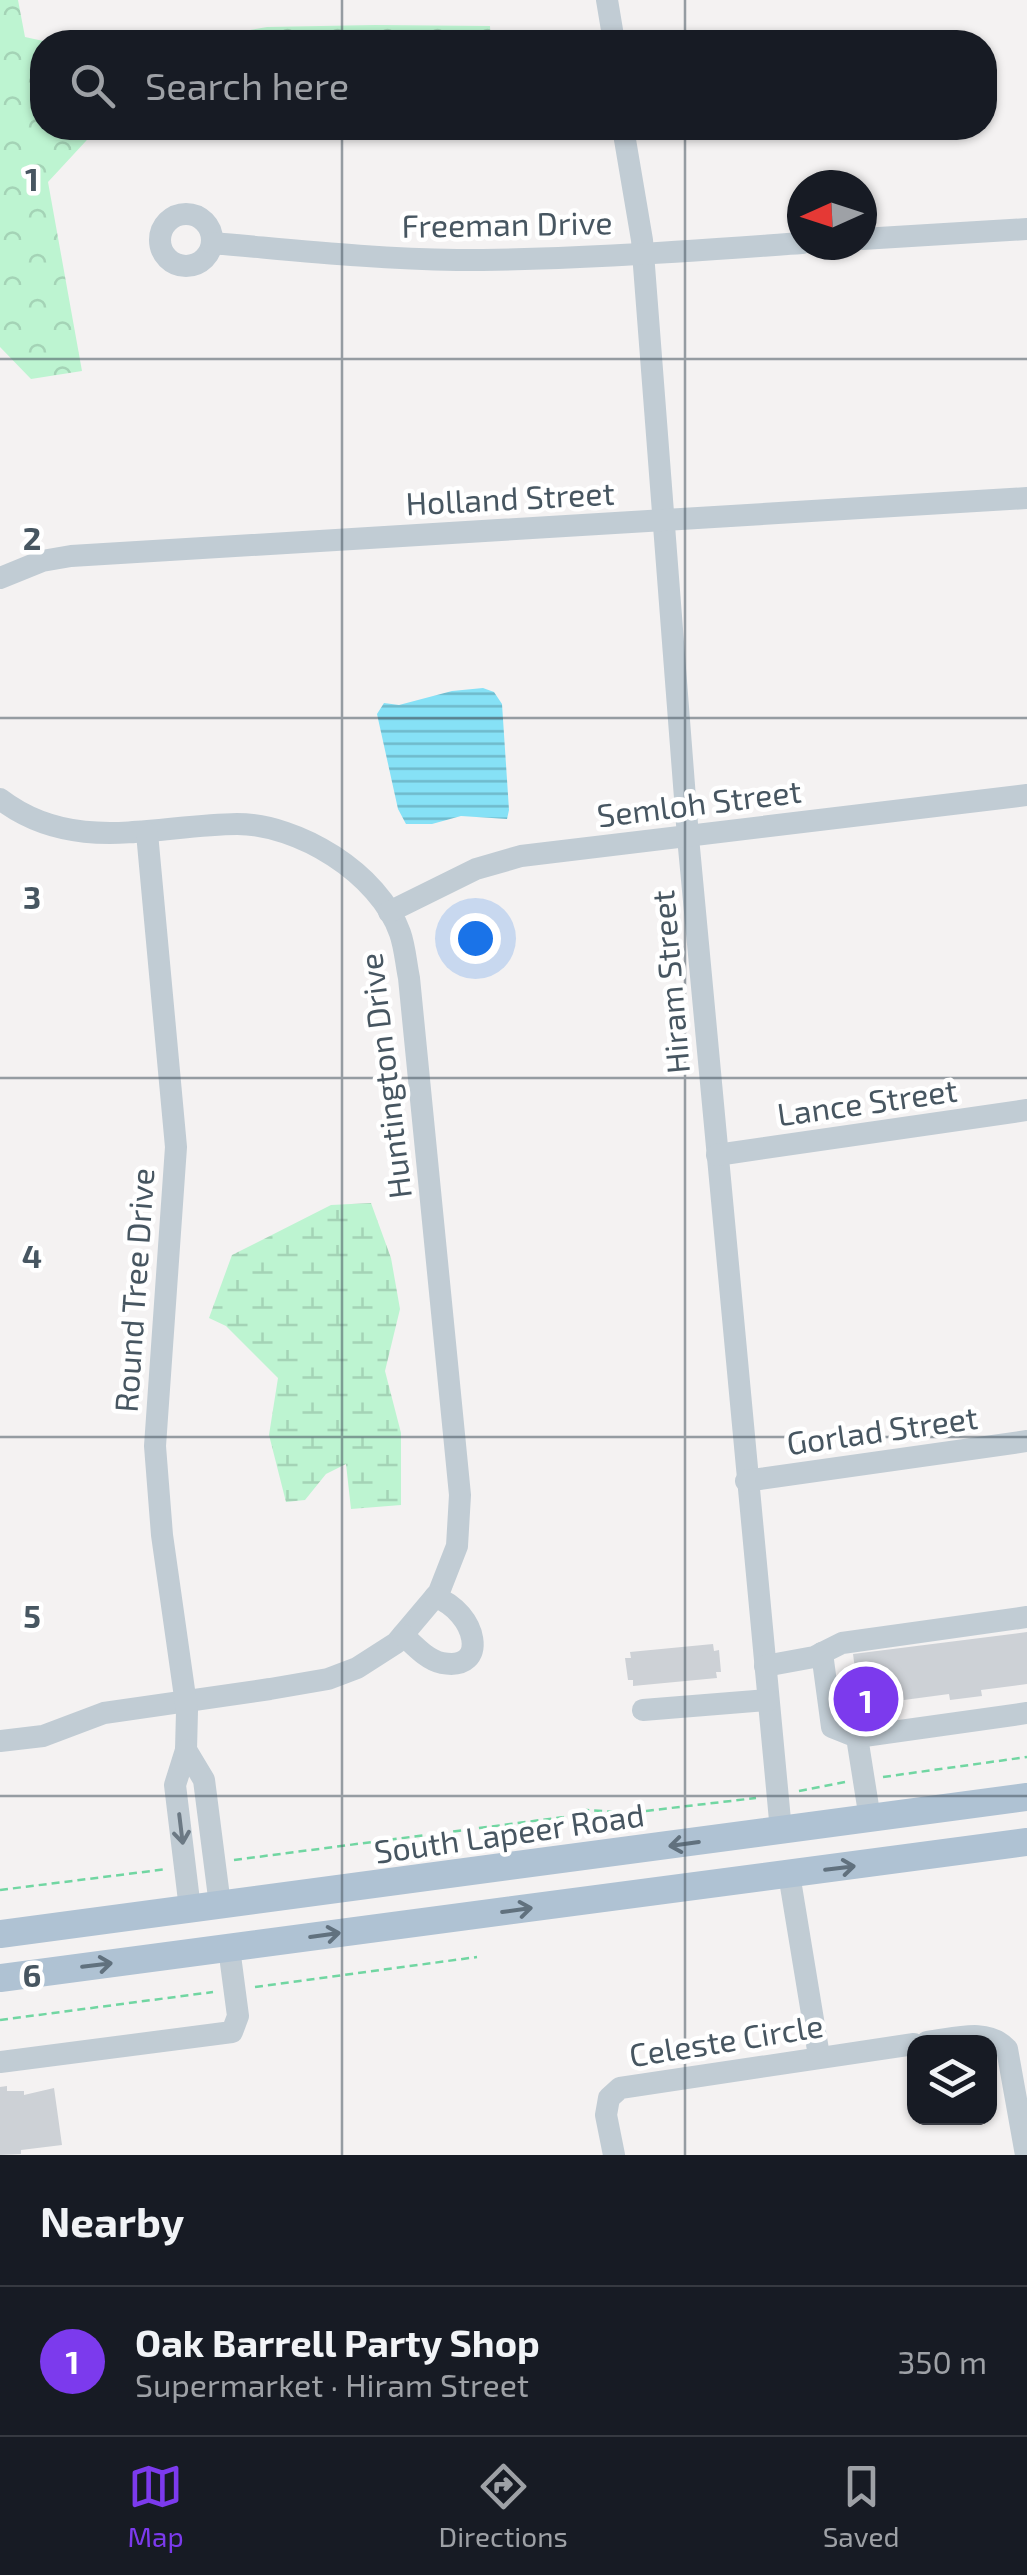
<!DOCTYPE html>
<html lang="en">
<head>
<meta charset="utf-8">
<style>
  body { margin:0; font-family:"Exo 2",sans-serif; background:#242831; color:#f1f3f6 }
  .controls { position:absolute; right:30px; bottom:30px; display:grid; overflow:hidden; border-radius:20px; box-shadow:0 2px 8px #0004 }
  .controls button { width:90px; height:90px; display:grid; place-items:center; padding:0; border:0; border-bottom:2px solid #363941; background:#171b24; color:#f1f3f6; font:50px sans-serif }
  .compass { position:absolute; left:787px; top:170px; width:90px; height:90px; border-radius:50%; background:#171b24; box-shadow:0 2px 8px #0004; rotate:267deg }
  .you { position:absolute; left:475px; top:938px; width:35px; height:35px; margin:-25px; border:8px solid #fff; border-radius:50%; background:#1a73e8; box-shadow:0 0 0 15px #1a73e833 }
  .badge { display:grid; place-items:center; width:65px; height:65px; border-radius:50%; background:#7c3aed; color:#fff; font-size:32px; font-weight:700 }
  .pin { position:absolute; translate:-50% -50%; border:5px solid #fff; box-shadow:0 2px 10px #0006 }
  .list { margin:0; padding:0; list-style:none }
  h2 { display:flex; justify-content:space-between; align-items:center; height:130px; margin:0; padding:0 40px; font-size:42px }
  h2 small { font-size:32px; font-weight:400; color:#9ea1a6 }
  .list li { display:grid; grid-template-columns:65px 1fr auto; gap:30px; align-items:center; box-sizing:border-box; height:150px; padding:0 40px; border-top:2px solid #363941 }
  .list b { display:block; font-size:38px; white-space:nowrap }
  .list p { margin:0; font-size:32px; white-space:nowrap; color:#9ea1a6 }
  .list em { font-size:32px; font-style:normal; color:#9ea1a6 }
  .icon { flex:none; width:55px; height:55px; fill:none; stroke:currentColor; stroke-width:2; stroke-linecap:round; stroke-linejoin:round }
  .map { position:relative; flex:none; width:1027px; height:2155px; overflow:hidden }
  .search { position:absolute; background:#171b24; box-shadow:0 2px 8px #0004; left:30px; right:30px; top:30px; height:110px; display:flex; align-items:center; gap:25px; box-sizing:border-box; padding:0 35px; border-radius:40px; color:#9ea1a6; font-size:38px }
  .sheet { height:280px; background:#171b24 }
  nav { display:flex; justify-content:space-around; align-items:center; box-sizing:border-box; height:140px; border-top:2px solid #363941; background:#171b24; font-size:28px; color:#9ea1a6 }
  nav a { display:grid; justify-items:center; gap:5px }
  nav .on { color:#7c3aed }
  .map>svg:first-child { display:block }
  .forest { fill:url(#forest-crowns) }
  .wetland { fill:url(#wetland-marsh) }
  .water { fill:url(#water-rules) }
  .building { fill:#cdd1d6 }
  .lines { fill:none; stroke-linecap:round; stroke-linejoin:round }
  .path { stroke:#71d6a2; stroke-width:2.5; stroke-dasharray:8 5; stroke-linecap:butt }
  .minor { stroke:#c1ccd4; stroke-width:22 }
  .major { stroke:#afc2d3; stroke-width:28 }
  .oneway { stroke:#6c7984 }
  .oneway2 { stroke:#61717e }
  .grid { fill:none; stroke:#475661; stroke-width:2.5; stroke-opacity:0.55 }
  .labels { text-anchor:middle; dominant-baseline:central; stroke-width:9; stroke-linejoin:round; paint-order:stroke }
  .street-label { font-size:32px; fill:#475661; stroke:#fff }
  .grid-label { font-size:32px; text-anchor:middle; font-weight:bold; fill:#475661; stroke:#fff; stroke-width:9; stroke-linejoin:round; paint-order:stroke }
</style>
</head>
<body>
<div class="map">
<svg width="1027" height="2155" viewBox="0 0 1027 2155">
  <defs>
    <pattern id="forest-crowns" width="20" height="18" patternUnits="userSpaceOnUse" patternTransform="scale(2.5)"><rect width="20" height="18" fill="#bdf4d1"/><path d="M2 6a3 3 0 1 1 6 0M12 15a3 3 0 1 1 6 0" fill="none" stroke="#a4d3b6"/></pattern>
    <pattern id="wetland-marsh" width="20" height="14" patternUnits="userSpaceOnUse" patternTransform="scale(2.5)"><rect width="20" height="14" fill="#bdf4d1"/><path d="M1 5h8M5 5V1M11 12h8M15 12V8" fill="none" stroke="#a4d3b6"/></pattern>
    <pattern id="water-rules" width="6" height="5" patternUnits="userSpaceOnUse" patternTransform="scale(2.5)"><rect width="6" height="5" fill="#86e1f6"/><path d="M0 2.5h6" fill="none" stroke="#6fb9cb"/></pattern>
  </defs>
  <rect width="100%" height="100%" fill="#f4f2f2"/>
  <g class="forest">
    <path d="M0 0H18L25 37 48 42H42V128H98L48 182 82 371 31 379 0 347Z"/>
    <path d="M375 25 490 26 491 42H180L267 27Z"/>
  </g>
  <path class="wetland" d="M371 1203 391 1258 400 1309 385 1371 401 1433V1505L351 1509 346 1464 326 1474 305 1500 286 1502 269 1435 278 1378 226 1326 209 1318 232 1255 331 1205Z"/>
  <path class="water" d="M483 688 494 692 502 704 509 810 507 819 461 816 432 824H406L398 809 377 714 384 703 399 705 452 691Z"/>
  <g class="building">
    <path d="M1027 1632V1684L981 1690 982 1696 950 1700 949 1694 874 1704 869 1712 860 1713 853 1707 852 1698 858 1691 853 1654Z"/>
    <path d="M713 1644 714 1651 719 1650 721 1672H716L717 1678 633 1686V1680H628L625 1658H631L630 1652Z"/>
    <path d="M7 2086V2091H24V2095L54 2088 62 2145 21 2150V2154L0 2155V2087Z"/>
  </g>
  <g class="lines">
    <g class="path">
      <path d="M883 1777 1027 1757"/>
      <path d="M799 1791 845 1782"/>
      <path d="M234 1860 564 1817 587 1810 628 1813 756 1798"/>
      <path d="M0 1890 167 1869"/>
      <path d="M255 1987 477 1957"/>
      <path d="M0 2020 213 1992"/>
    </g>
    <g class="minor">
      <path d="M607 0 614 42"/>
      <path d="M623 128 642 240 688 837 781 1831"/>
      <circle cx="186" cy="240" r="26"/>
      <path d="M862 239 1027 229"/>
      <path d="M212 243C294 250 375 259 457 260 572 260 687 251 802 243"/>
      <path d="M0 578 42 561 71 556 1027 498"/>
      <path d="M0 799C73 855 154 825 237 824 298 824 379 873 400 933 405 947 406 964 409 978L460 1495 457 1546 439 1592 396 1643 357 1668 328 1679 270 1689 104 1713 43 1736 0 1741"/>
      <path d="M147 833 176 1147 155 1446 162 1535 187 1711 186 1750 175 1785 190 1909"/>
      <path d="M389 912 476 869 521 856 1027 795"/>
      <path d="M717 1155 1027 1110"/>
      <path d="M746 1481 1027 1441"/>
      <path d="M403 1635C414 1645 427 1660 442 1663 490 1672 477 1612 435 1597"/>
      <path d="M822 1653 832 1727 857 1737 870 1819"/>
      <path d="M765 1666 814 1657 842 1643 1027 1617"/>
      <path d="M643 1710 768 1700"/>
      <path d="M857 1737 1027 1713"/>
      <path d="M186 1750 204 1780 220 1905"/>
      <path d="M789 1874 819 2056"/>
      <path d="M927 2042C954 2039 987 2027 1007 2049L1026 2155"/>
      <path d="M0 2062 232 2032 238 2016 229 1948"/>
      <path d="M614 2155 606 2115 609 2098 620 2088 914 2044"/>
    </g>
    <g class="major">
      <path d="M0 1934 1027 1797"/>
      <path d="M0 1978 1027 1842"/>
    </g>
  </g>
  <defs><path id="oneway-shaft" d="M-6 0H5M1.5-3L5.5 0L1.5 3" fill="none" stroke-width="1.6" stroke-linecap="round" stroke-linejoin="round" transform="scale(2.5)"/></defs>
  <use class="oneway" href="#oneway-shaft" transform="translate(181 1829) rotate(83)"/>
  <g class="oneway2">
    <use href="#oneway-shaft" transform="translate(684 1844) rotate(172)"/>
    <use href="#oneway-shaft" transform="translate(840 1868) rotate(-7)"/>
    <use href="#oneway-shaft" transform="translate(517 1910) rotate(-8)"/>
    <use href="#oneway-shaft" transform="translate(325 1935) rotate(-8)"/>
    <use href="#oneway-shaft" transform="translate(97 1965) rotate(-7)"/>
  </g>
  <path class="grid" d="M342 0V42M685 0V42M342 128V2155M685 128V2155M0 359H1027M0 718H1027M0 1078H1027M0 1437H1027M0 1796H1027"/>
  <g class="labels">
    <g class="street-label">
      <text transform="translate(507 223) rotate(-1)">Freeman Drive</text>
      <text transform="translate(510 497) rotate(-3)">Holland Street</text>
      <text transform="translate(699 802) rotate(-7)">Semloh Street</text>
      <text transform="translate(669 982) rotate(-95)">Hiram Street</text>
      <text transform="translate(384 1076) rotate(-97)">Huntington Drive</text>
      <text transform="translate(867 1101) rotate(-8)">Lance Street</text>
      <text transform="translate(133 1290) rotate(-86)">Round Tree Drive</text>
      <text transform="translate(882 1429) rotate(-8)">Gorlad Street</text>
      <text transform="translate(509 1832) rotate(-8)">South Lapeer Road</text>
      <text transform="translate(726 2039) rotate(-9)">Celeste Circle</text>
    </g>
  </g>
  <g class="grid-label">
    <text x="32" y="191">1</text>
    <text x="32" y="550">2</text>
    <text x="32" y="909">3</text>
    <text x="32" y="1268">4</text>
    <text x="32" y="1628">5</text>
    <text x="32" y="1987">6</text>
  </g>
</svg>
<div class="controls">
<button><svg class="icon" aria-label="layers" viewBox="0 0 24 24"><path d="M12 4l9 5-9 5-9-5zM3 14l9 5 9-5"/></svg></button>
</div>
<svg class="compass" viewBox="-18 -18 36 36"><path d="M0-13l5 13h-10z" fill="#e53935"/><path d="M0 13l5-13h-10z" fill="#9ea1a6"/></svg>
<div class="you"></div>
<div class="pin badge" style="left:866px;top:1699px">1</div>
<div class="search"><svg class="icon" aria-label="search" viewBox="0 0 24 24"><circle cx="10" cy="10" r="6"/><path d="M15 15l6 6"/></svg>Search here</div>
</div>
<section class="sheet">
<h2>Nearby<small></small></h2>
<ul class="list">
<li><span class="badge">1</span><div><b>Oak Barrell Party Shop</b><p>Supermarket · Hiram Street</p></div><em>350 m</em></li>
</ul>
</section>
<nav>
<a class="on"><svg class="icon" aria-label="map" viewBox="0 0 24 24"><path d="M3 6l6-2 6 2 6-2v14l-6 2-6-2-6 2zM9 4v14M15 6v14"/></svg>Map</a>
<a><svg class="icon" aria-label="directions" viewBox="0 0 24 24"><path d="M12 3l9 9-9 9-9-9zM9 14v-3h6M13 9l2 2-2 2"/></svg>Directions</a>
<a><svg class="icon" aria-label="saved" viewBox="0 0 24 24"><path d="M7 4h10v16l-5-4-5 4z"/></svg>Saved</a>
</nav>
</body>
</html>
